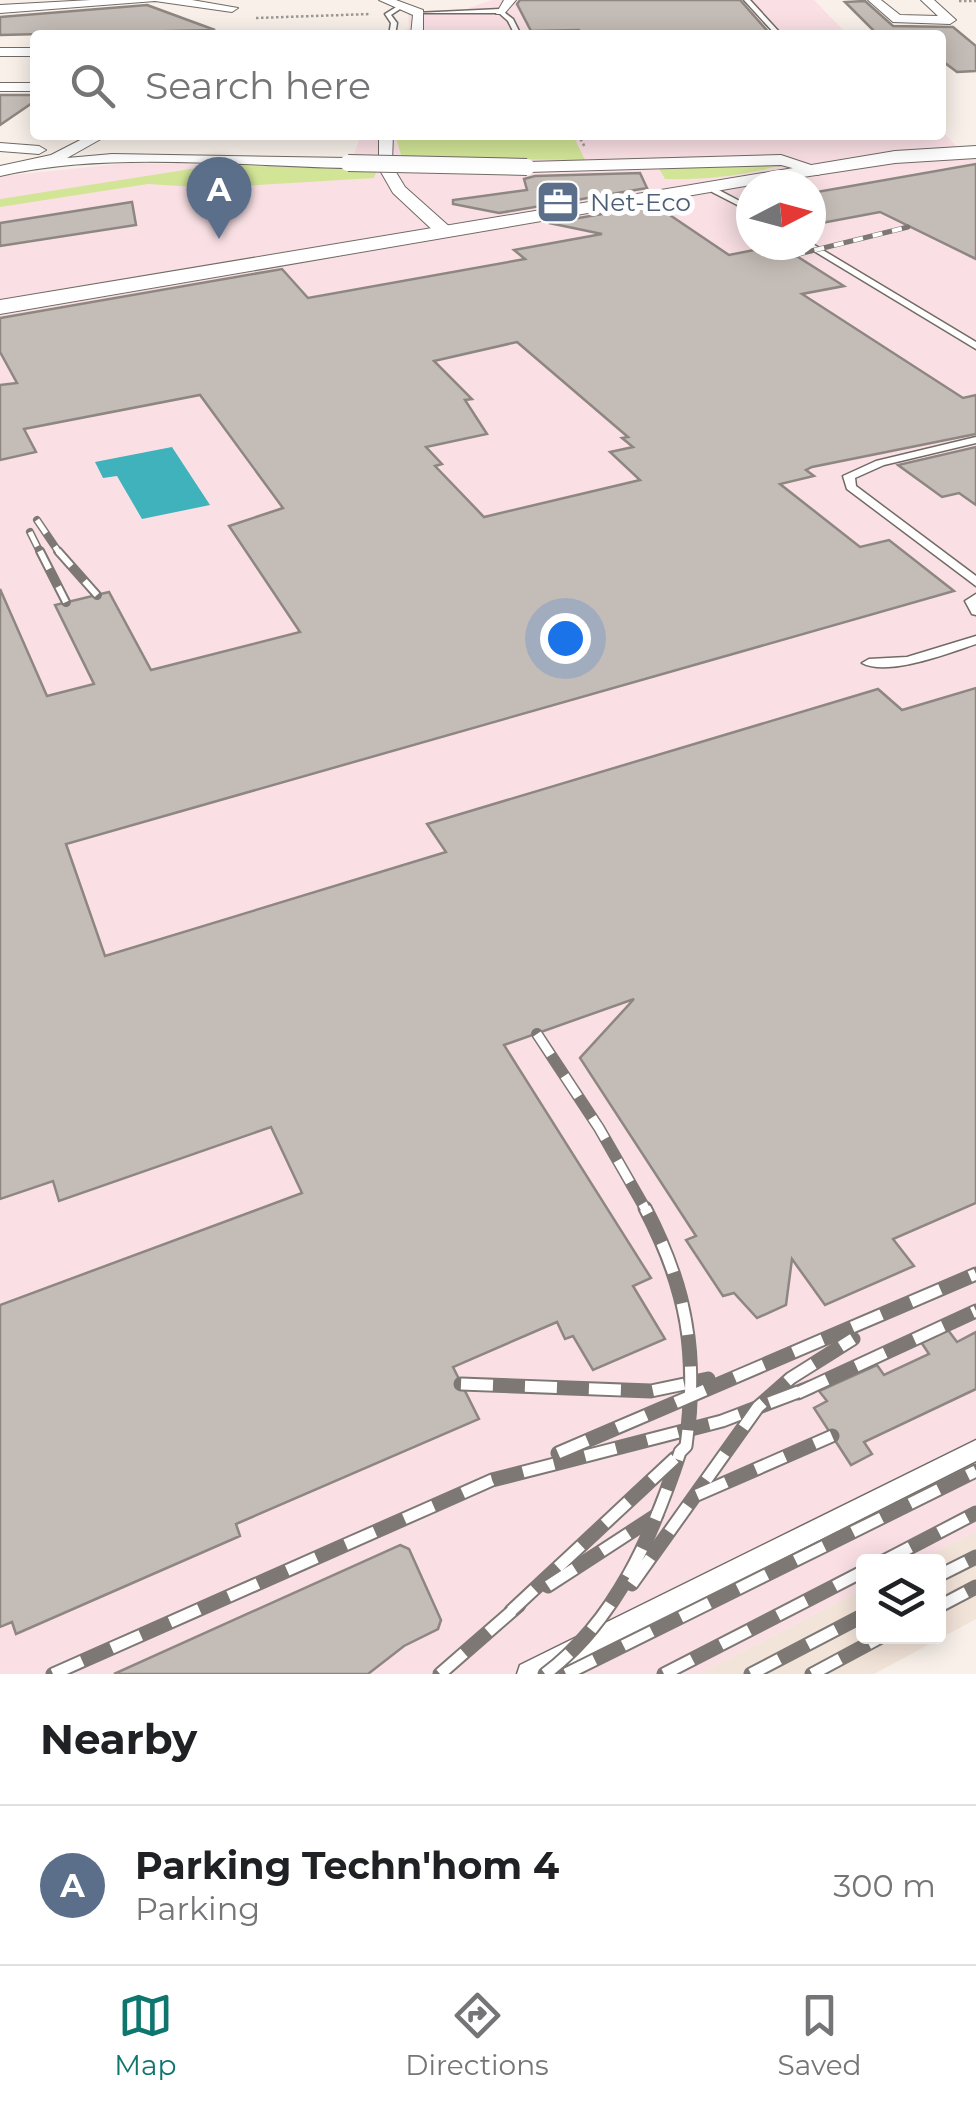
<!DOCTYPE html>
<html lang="en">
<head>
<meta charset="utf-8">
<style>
  body { margin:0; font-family:Montserrat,sans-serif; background:#f2f2f2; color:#202124 }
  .controls { position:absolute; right:30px; bottom:30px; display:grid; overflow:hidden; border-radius:10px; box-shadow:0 5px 25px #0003 }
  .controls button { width:90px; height:90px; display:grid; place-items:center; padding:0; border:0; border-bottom:2px solid #e0e0e0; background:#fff; color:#202124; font:50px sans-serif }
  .compass { position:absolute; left:736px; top:170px; width:90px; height:90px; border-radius:50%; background:#fff; box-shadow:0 5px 25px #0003; rotate:84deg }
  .you { position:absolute; left:565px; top:638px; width:35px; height:35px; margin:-25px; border:8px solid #fff; border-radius:50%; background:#1a73e8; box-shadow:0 0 0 15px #1a73e833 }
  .badge { display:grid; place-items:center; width:65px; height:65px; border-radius:50%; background:#0f766e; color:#fff; font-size:32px; font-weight:700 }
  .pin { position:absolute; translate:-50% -82px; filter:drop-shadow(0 2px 5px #0008) }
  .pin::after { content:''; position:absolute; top:52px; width:35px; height:30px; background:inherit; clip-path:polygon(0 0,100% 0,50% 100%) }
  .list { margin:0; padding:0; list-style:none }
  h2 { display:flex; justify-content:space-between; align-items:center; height:130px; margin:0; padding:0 40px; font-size:42px }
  h2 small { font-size:32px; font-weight:400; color:#757577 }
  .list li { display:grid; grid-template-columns:65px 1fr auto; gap:30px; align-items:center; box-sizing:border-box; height:160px; padding:0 40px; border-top:2px solid #e0e0e0 }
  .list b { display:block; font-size:38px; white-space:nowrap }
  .list p { margin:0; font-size:32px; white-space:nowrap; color:#757577 }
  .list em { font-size:32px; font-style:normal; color:#757577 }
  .icon { flex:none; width:55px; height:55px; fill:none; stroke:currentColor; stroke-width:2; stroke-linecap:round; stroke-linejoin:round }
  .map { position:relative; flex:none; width:976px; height:1674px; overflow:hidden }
  .search { position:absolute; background:#fff; box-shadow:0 5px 25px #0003; left:30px; right:30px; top:30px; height:110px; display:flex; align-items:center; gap:25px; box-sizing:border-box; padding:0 35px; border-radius:10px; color:#757577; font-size:38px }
  .sheet { height:290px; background:#fff }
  nav { display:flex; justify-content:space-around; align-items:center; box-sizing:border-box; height:140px; border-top:2px solid #e0e0e0; background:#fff; font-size:28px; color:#757577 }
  nav a { display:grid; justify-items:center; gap:5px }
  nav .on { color:#0f766e }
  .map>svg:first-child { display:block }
  .built { fill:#f3e4d9 }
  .industrial { fill:#fae0e5; fill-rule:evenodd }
  .green { fill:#d2e597 }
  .water { fill:#3fb2bb }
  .building { fill:#c4bcb6; stroke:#8e8781; stroke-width:2.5; fill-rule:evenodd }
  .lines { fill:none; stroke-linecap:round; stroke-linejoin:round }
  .service-casing { stroke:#726b65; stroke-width:3 }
  .minor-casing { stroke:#726b65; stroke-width:2 }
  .tertiary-casing { stroke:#726b65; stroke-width:2 }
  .path { stroke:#9d9893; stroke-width:2.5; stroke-dasharray:2.5 2.5; stroke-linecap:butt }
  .service { fill:#fff; fill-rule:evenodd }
  .minor { fill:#fff; fill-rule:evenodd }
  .tertiary { fill:#fff; fill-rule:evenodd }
  .rail-far4-casing { stroke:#7d7874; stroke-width:5 }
  .rail-far3-casing { stroke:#7d7874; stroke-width:8 }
  .rail-far2-casing { stroke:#7d7874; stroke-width:10 }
  .rail-far1-casing { stroke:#7d7874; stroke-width:12 }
  .rail-casing { stroke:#7d7874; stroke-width:15 }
  .rail-far4 { stroke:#fefefe; stroke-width:4; stroke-dasharray:10; stroke-linecap:butt }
  .rail-far3 { stroke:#fefefe; stroke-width:5; stroke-dasharray:16; stroke-linecap:butt }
  .rail-far2 { stroke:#fefefe; stroke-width:6; stroke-dasharray:20; stroke-linecap:butt }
  .rail-far1 { stroke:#fefefe; stroke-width:9; stroke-dasharray:25; stroke-linecap:butt }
  .rail { stroke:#fefefe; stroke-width:11; stroke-dasharray:32; stroke-linecap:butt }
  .minor-bridge-casing { stroke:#726b65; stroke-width:18; stroke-linecap:butt }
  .minor-bridge { stroke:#fff; stroke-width:16 }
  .labels { text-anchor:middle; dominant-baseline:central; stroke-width:10; stroke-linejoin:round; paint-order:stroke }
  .far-service-label { font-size:25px; fill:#4e5e75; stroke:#fefefe; text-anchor:start }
</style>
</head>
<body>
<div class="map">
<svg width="976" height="1674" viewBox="0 0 976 1674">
  <rect width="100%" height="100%" fill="#f8f0e9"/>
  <path class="built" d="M976 1531V1619L874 1674H699L863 1589 864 1636H938V1562L917 1561Z"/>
  <g class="industrial">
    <path d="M492 0H814L848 35H400L409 27 408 11 463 10Z"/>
    <path d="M941 130 960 150 976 151V1531L917 1561 864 1562 863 1589 699 1674H0V176L130 163 349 168 361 135H941ZM751 185H811V245H751Z"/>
  </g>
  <g class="green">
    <path d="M395 135H573L585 160 402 158Z"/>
    <path d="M216 165 377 169 374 178 210 188 148 184 0 207V199Z"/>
    <path d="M782 165C741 176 706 180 665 179L659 169Z"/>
  </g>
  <path class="water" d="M172 447 210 505 142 519 117 476 103 478 95 462Z"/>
  <g class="building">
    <path d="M520 0H740L771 35H582L579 30 531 31 517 4Z"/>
    <path d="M865 1 893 26 953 27 976 46V71L957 72 941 60V35L877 34 845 2Z"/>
    <path d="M147 5 215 30 0 35V17Z"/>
    <path d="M0 95H35V101L0 125Z"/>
    <path d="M976 164V259L880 212 811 225V193Z"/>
    <path d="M640 173 647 188 499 213 453 204V200L527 190 524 179 535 176Z"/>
    <path d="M132 202 136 225 0 246V223Z"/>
    <path d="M655 205 729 255 779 245 844 286 802 294 963 398 976 395V434L812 467 806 470 814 476 780 484 860 547 889 540 954 591 66 844 105 956 446 852 427 824 878 689 902 710 976 688V1203L893 1239 914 1266 825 1305 792 1259 786 1305 757 1318 734 1293 723 1296 686 1240 696 1236 580 1058 634 999 504 1045 651 1278 633 1286 665 1339 593 1370 573 1336 565 1339 557 1322 453 1367 479 1419 236 1524 240 1536 105 1595 16 1634 12 1622 0 1627V1305L302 1193 271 1127 59 1201 53 1181 0 1199V589L47 696 94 684 55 605 109 592 151 670 300 632 229 526 283 508 200 395 24 429 36 452 0 460V385L17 383 0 352V318L282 269 308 298 525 259 514 250 602 234 549 223ZM517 342 628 437 622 438 633 447 610 452 640 480 484 517 435 466 442 464 426 447 487 434 465 400 472 399 434 361Z"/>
    <path d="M976 447V505L959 493 942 497 898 465Z"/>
    <path d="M948 1330 957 1342 976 1332V1389L864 1442 872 1454 851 1465 814 1408 827 1401 819 1391 877 1365 884 1375 929 1354 921 1342Z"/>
    <path d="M400 1545 409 1549 441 1620 438 1629 404 1646 368 1674H114Z"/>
  </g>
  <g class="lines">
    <defs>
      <g id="service">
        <path d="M744 0H750L782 35H776Z"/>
        <path d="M401 4 406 5 391 15 397 23 395 35H389L391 23 385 14Z"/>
        <path d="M500 9 513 19 521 35H515L508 21 499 13H416Z"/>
        <path d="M139 135H292L288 137H143Z"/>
        <path d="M715 188 751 207V212L712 192V188Z"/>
        <path d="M811 243 976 342V349L804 245Z"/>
        <path d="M976 437V443L884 465 855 478 856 486 976 576V586L847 489 843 476 876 461Z"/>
        <path d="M976 594V615L972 614 965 601Z"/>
        <path d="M976 636V644C949 653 887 677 862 663L869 659 907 657Z"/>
        <path d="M976 1440V1461L554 1674H517L520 1665Z"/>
      </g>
      <g id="minor">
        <path d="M91 0H192L238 8 232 12 155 1 0 13V5Z"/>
        <path d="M379 0H396L423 10V35H411L413 15Z"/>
        <path d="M504 0H516L504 14H496Z"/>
        <path d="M868 0H881L900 15 938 16 921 0H934L956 20 950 24 893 22Z"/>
        <rect x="0" y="48" width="35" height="8"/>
        <rect x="0" y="83" width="35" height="8"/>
        <path d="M90 135H108L67 158 112 154 348 158 356 163 348 168C240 166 104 151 0 176V166L51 155Z"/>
        <path d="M379 135H393L392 161 379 158Z"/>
        <path d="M0 143 39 146 46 150 39 154 0 151Z"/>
        <path d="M781 155 826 170 818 175 781 165 527 172 519 167 527 162Z"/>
        <path d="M384 169H394L405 187 451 228V236H439L393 193 381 172Z"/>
      </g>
      <path id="tertiary" d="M976 146V158L895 163 751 185 0 314V300L895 151Z"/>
    </defs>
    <use href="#service" class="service-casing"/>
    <use href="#minor" class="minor-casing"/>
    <use href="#tertiary" class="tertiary-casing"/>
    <g class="path">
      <path d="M959 1H976"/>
      <path d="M256 18 371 14"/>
      <path d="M578 135 585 147"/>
    </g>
    <use href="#service" class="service"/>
    <use href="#minor" class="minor"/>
    <use href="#tertiary" class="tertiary"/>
    <defs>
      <path id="rail-far4" d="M795 255 908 227"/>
      <g id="rail-far3">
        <path d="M37 520 60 554"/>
        <path d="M30 532 41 554"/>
      </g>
      <g id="rail-far2">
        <path d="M40 551 66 602"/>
        <path d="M58 551 97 595"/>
      </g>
      <path id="rail-far1" d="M537 1034 599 1128 646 1210"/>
      <g id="rail">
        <path d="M461 1384 651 1391 708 1379"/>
        <path d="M798 1393 976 1311"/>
        <path d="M558 1453 976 1274"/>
        <path d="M697 1495 832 1436"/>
        <path d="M882 1562 976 1513"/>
        <path d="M938 1576 976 1557"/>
        <path d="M632 1584 758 1407 791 1378 853 1339"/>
        <path d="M548 1586 657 1515"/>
        <path d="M938 1607 976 1587"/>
        <path d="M511 1611 675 1458"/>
        <path d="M53 1674 492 1480 722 1421 811 1387"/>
        <path d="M440 1674 519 1605"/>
        <path d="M545 1674C616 1621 653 1534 680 1452L686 1446C698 1355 688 1290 645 1208"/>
        <path d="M566 1674 976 1471"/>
        <path d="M664 1674 864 1571"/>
        <path d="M751 1674 864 1615"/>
        <path d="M812 1674 883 1636"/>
      </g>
    </defs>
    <use href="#rail-far4" class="rail-far4-casing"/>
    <use href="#rail-far3" class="rail-far3-casing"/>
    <use href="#rail-far2" class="rail-far2-casing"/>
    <use href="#rail-far1" class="rail-far1-casing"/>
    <use href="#rail" class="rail-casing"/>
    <use href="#rail-far4" class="rail-far4"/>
    <use href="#rail-far3" class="rail-far3"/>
    <use href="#rail-far2" class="rail-far2"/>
    <use href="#rail-far1" class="rail-far1"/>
    <use href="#rail" class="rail"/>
    <defs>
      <path id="minor-bridge" d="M348 163 527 167"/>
    </defs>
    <use href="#minor-bridge" class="minor-bridge-casing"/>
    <use href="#minor-bridge" class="minor-bridge"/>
  </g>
  <defs>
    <symbol id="office-square" viewBox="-11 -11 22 22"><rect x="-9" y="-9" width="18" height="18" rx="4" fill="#5c6f8a" stroke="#fefefe"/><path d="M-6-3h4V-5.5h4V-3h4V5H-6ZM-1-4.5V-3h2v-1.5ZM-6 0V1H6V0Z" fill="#fff"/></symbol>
  </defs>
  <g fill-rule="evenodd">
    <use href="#office-square" x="533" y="177" width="50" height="50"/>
  </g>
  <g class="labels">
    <g class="far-service-label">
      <text x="590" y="202">Net-Eco</text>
    </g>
  </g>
</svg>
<div class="controls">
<button><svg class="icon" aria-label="layers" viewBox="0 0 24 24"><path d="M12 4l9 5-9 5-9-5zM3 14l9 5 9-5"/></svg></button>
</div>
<svg class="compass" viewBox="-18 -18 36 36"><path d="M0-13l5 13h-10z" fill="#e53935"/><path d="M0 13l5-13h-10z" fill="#757577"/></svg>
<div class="you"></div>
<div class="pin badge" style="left:219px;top:239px;background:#5c6f8a">A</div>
<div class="search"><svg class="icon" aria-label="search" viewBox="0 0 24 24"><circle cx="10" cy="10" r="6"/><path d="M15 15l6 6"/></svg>Search here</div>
</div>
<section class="sheet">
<h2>Nearby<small></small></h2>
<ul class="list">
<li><span class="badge" style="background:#5c6f8a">A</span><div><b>Parking Techn'hom 4</b><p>Parking</p></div><em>300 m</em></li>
</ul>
</section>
<nav>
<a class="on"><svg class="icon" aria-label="map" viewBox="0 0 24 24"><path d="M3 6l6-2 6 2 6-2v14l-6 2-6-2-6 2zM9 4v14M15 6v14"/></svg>Map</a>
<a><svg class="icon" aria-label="directions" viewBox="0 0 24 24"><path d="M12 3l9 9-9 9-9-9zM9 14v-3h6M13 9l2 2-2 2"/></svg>Directions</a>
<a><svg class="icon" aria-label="saved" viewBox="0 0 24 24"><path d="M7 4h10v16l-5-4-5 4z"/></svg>Saved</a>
</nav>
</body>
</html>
